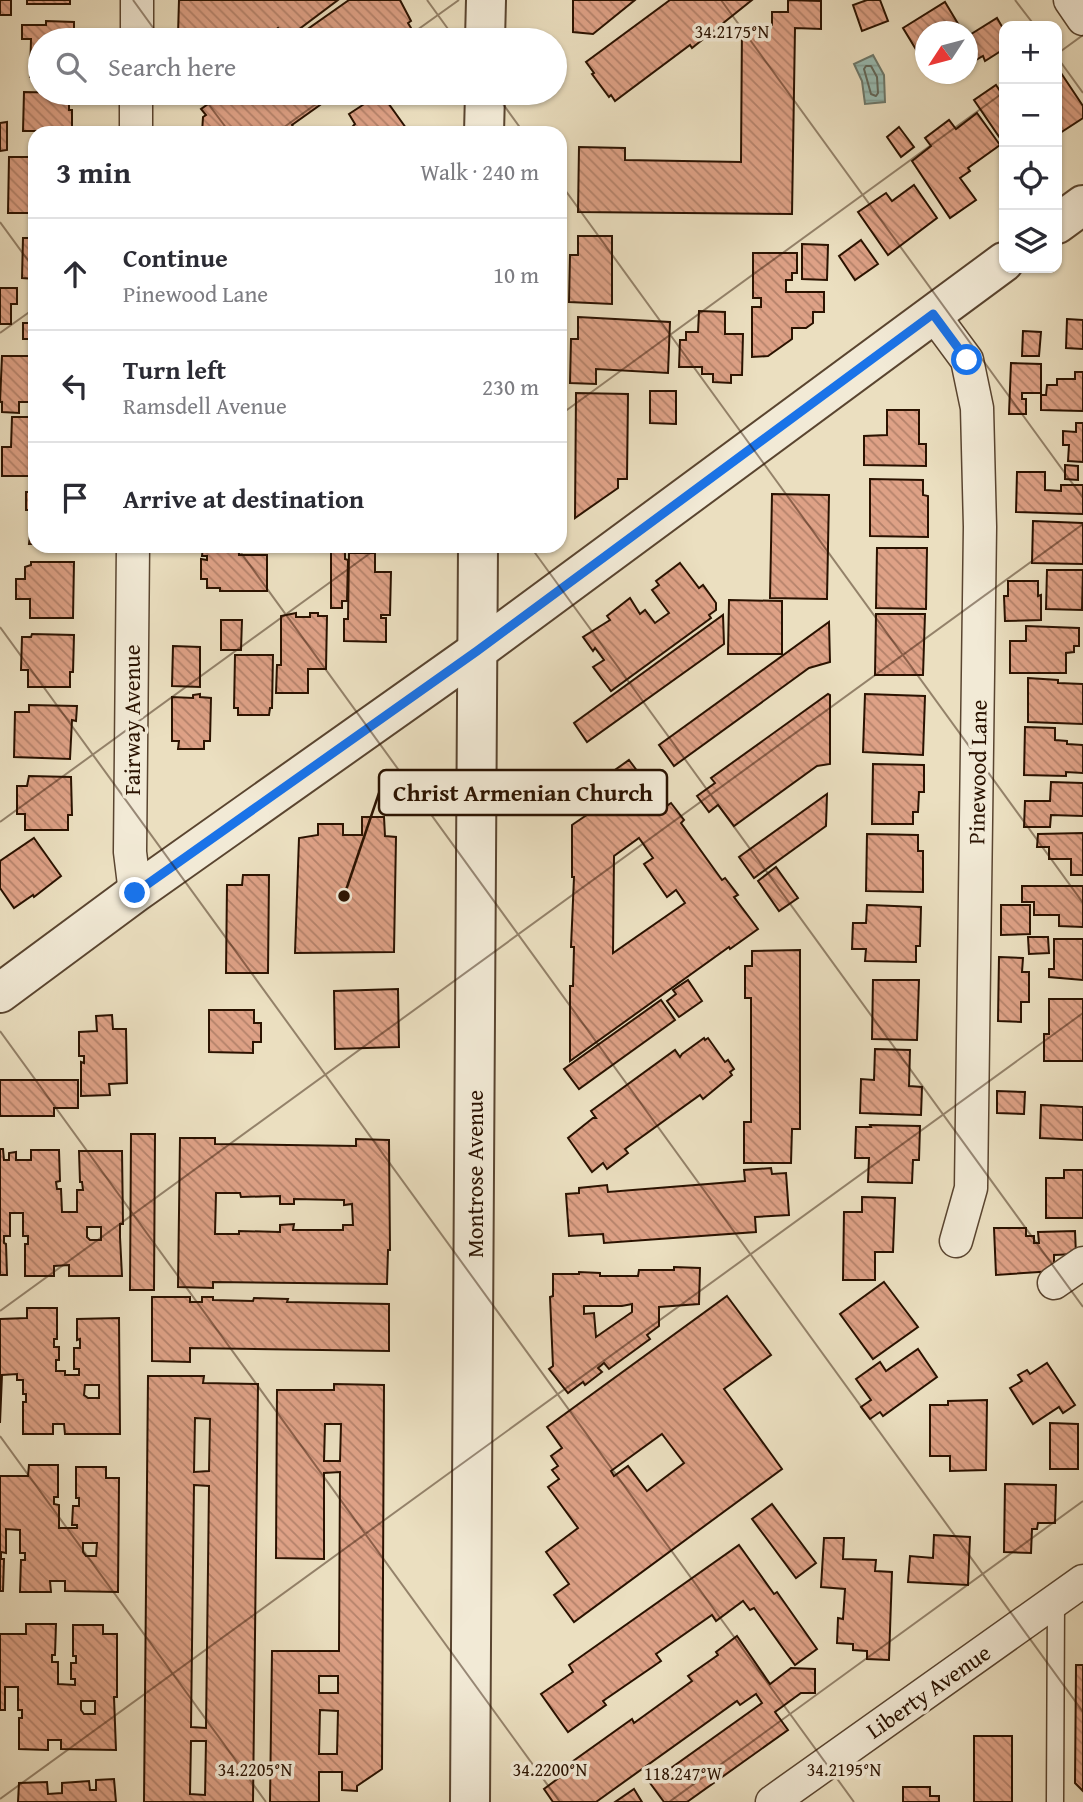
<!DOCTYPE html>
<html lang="en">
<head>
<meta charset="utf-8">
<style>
  body { margin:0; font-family:"Gentium Book Plus",serif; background:#f7f7f7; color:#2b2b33 }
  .controls { position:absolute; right:21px; top:21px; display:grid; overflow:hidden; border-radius:14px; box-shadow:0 2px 5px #0004 }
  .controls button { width:63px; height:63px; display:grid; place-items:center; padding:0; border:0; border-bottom:2px solid #e1e1e2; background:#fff; color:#2b2b33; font:35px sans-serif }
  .compass { position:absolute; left:915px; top:21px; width:63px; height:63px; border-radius:50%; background:#fff; box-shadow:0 2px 5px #0004; rotate:234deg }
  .stop { position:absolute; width:21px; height:21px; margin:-16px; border:5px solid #1a73e8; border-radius:50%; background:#fff }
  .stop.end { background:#1a73e8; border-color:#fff; box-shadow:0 2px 7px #0008 }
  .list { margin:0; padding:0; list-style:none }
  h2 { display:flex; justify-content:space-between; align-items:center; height:91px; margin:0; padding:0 28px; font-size:30px }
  h2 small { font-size:23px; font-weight:400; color:#7c7c81 }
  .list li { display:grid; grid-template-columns:46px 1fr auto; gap:21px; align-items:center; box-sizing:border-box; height:112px; padding:0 28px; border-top:2px solid #e1e1e2 }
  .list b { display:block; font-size:26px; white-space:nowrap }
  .list p { margin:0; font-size:23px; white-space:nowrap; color:#7c7c81 }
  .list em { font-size:23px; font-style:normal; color:#7c7c81 }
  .icon { flex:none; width:38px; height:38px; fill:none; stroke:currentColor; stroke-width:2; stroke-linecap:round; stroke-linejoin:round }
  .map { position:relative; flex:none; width:1083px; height:1802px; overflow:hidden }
  .search { position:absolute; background:#fff; box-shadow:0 2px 5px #0004; left:28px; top:28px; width:539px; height:77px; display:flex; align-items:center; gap:18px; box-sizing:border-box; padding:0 24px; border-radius:38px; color:#7c7c81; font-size:26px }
  .panel { position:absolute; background:#fff; box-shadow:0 2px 5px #0004; left:28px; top:126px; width:539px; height:427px; border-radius:21px }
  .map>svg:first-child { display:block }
  .water { fill:url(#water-rules); stroke:#6c786b; stroke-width:2 }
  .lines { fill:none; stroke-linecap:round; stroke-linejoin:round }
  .shore { stroke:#61675a; stroke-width:2 }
  .building { fill:url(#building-back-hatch); stroke:#2a1200; stroke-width:2; fill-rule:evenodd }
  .service-casing { stroke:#5a4530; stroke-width:19 }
  .minor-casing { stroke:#5a4530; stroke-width:35 }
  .tertiary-casing { stroke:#5a4530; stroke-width:42 }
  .service { stroke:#f2ead6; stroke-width:16 }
  .minor { stroke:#f2ead6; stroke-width:32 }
  .tertiary { stroke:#f2ead6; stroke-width:38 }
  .route { stroke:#1a73e8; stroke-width:9 }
  .ticks { fill:none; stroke:#2a1200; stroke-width:2; stroke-opacity:0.45 }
  .labels { text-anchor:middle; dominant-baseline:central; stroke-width:7; stroke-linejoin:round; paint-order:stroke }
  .street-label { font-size:23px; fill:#2a1200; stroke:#f2ead6 }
  .ticks-label { font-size:18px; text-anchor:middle; fill:#2a1200; stroke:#f2ead6; stroke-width:7; stroke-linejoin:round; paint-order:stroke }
  .leader { fill:none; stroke:#2a1200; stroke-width:2.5 }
  .callout-dot { fill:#2a1200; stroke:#f2ead6; stroke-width:2.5 }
  .callout { fill:#f2ead6; stroke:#2a1200; stroke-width:2.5 }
  .callout-label { font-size:24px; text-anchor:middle; font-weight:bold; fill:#2a1200 }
</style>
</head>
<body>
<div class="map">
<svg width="1083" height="1802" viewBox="0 0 1083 1802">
  <defs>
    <pattern id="water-rules" width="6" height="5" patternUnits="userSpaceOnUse" patternTransform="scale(1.75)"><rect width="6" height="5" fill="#98bcb3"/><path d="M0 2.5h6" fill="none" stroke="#83a198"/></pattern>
    <pattern id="building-back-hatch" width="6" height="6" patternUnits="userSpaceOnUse" patternTransform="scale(1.75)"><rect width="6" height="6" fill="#dea186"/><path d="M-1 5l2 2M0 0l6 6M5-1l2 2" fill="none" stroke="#b4826b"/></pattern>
  </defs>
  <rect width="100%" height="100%" fill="#ebdfc0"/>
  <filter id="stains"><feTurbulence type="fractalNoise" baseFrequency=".00286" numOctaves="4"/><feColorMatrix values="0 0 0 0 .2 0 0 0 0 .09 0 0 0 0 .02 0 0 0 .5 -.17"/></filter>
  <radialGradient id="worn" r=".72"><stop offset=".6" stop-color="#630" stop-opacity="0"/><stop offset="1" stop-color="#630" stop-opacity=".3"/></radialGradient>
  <path class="water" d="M873 55 884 75 885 102 865 104 862 81 854 64Z"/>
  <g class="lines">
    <path class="shore" d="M866 66H871L877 77 878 93 876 96 871 94 864 69Z"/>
  </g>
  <g class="building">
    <rect x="0" y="0" width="11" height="15"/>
    <rect x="27" y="0" width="43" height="4"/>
    <path d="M179 0H338L286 39 278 28 263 40H182L178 35Z"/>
    <path d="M349 0H400L411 21 408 23 411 28 398 37 395 33 387 40H297L295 38Z"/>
    <path d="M573 0H635L593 34 573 32Z"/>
    <path d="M670 0H752L692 48 690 45 615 101 611 95 609 97 592 74 594 73 586 62Z"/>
    <path d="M788 0 821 1V29L795 28 792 214 578 212 579 147 625 148V160L741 162 742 25H772V12H788Z"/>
    <path d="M867 0H880L888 21 862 31 853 5Z"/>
    <path d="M945 2 963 32H926V66L903 28Z"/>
    <path d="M997 18 1004 30V49L985 61 983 56 974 61 972 57 968 60V36Z"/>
    <path d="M46 21 74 22V40H40V77H30L31 39H22V25H46Z"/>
    <path d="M1057 67 1083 106V118L1057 135Z"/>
    <path d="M996 85 1004 97V144L974 100Z"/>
    <path d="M24 92 69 93V110H72V132L48 133V131H23Z"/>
    <path d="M224 93H312L320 105 292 125 298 133H202L203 117 206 115 201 109Z"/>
    <path d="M381 93 406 128 399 133H363L359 128 356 130 353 126 355 124 349 114Z"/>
    <path d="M977 113 1000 145 968 168 970 171 960 178 976 200 950 218 912 161 931 146 925 138 949 120 956 129Z"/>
    <path d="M7 122V150L0 151V123Z"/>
    <path d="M899 127 914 147 901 157 887 137Z"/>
    <path d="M9 157H35V213H8Z"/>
    <path d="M914 185 937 218 888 255 858 212 886 193 892 201Z"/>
    <path d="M578 236H612V304L569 302 570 255H578Z"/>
    <path d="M23 238H35V279L22 278Z"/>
    <path d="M861 240 878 264 855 280 839 256Z"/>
    <path d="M802 244 828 245 827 280 802 279Z"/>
    <path d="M753 253H797V273H792V280H786V292H824V312H813V323L806 328H792V339L768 356 752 357V307H761V298H753Z"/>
    <path d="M0 288H17V304H11V324H0Z"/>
    <path d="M30 288H35V343H30V339H23V323H29Z"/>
    <path d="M699 311 725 312V334H743L742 375H731V383L713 382V374H702V367H679L680 340H686V332H698Z"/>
    <path d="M578 317 670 322 668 373 596 369V384L570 383 571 339H578Z"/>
    <path d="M1067 319 1083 320V349L1066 348Z"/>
    <path d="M1023 331 1041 332 1039 356H1022Z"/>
    <path d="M2 356H35V402H19V413L2 412V402H0Z"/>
    <path d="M1011 363 1041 364V393H1022V399H1026V414H1009Z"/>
    <path d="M1075 372H1083V411L1041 410V395H1046L1047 385H1057V379H1075Z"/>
    <path d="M650 391H676V424L650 423Z"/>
    <path d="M576 393 628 394 627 479H618V488L575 518Z"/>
    <path d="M887 410H919V444H926V466L864 465V436L887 435Z"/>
    <path d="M12 417H35V476H2V447H11Z"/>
    <path d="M1076 423H1083V462L1068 461 1069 445H1063V431L1076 432Z"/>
    <path d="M1065 465 1078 466V480L1065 479Z"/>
    <path d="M1017 472H1045V490L1061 491V485H1083V514L1016 512Z"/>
    <path d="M870 479 923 480V495L928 496V537L870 536Z"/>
    <path d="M26 492H35V544H29L33 510H26Z"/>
    <path d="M772 494 829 495 827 599 770 598Z"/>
    <path d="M1033 521 1083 523V564L1032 563Z"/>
    <path d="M203 546H239V555H267V591H220V588H207V579H201V559L207 560V556H202Z"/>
    <path d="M877 548H927L926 609 876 608Z"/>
    <path d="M331 549H345V559L348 560 347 601H342V608H331Z"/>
    <path d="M349 553H375V572H391L390 615H381V618H386V642L344 641V619H348Z"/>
    <path d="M31 562H74L73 618H30V599H16V579H25V567L31 565Z"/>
    <path d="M680 563 699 588 703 585 716 603V610L709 615 711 618 611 691 593 667 604 660 595 648 593 651 583 637 610 620 607 616 630 598 640 614 645 610 655 623 669 613 652 590 659 585 656 581Z"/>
    <path d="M1047 570H1083L1082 610 1046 609Z"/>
    <path d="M1008 581H1038V596L1041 595V620L1005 621 1004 596H1008Z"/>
    <path d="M729 600 782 601V654H728Z"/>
    <path d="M296 613V617H310V613H318V616H327L326 669H308V693H276L277 665H281V616Z"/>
    <path d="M876 614H925L923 675H875Z"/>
    <path d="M723 615 724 644 587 742 574 723Z"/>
    <path d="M221 620H242L241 650H221Z"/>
    <path d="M829 622 830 662 809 668 674 766 659 745Z"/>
    <path d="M1026 626 1079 628V646H1074V652L1066 653V673H1010V641H1026Z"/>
    <path d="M32 634 74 635 73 672H70V687H28V670H21L22 637H31Z"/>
    <path d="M173 646 200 647V687L172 686Z"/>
    <path d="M235 655H273L272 708H270L269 715H238V708H234Z"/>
    <path d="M1028 678 1058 680V683L1083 684V724L1028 722Z"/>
    <path d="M200 694V697L211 698 210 741H204V749H178L179 741H172V697L193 698V695Z"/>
    <path d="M828 694 830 695V764L817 766 734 826 718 805 709 812 697 796 715 783 711 778Z"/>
    <path d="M865 694 925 696 923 755 863 752Z"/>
    <path d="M29 705 77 706 76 721 72 720 70 759 14 757 15 712H29Z"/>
    <path d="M1025 727 1055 728V740L1067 741V744L1083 745V773L1066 772V776L1024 775Z"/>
    <path d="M629 760 641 776 645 772 668 805 671 803 684 820 681 823 722 880 725 878 738 895 734 897 758 929 730 949 729 947 570 1061V986H573L574 947H571L574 877H572V825L597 808 585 791ZM639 838 653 858 644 864 667 897 676 890 685 903 613 953 614 856Z"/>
    <path d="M873 764 924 765V792H919L918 812H913V824H872Z"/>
    <path d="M29 776 71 777 72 815H68V830H25V814H17V786H27Z"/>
    <path d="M1051 782 1083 783V816L1051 815 1050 827H1024L1025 801H1050Z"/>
    <path d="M827 794 826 826 754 878 739 857Z"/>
    <path d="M362 817H384L385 836 396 837 394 952 295 953 299 838 318 835V824H343V835H362Z"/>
    <path d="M1083 833V875H1071V859H1049V847H1037L1038 834Z"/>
    <path d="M867 834 918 835V851H923V892L866 891Z"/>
    <path d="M34 838 61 876 34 897 33 895 14 908 0 888V861Z"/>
    <path d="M776 867 798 898 779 911 758 881Z"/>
    <path d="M243 875H269L268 973H226L227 885H242Z"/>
    <path d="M1022 886H1083V927L1059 926V915H1034V902H1022Z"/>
    <path d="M867 905 921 907 920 946H916V962L865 961 866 949H852L853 923H866Z"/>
    <path d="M1001 905H1030V934L1001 935Z"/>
    <path d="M1028 937H1048L1049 953 1029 954Z"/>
    <path d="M1054 939H1083V980L1049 977V969H1054Z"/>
    <path d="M800 950V1129H792L791 1163H744V1122H751V998H745V966H752V951Z"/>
    <path d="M999 957 1023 958 1022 972H1029V1002H1021V1022L998 1021Z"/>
    <path d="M688 980 702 1001 679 1017 667 1001 676 994 673 990Z"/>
    <path d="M873 980H919L917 1040 872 1039Z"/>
    <path d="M398 989 399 1047 335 1049 334 991Z"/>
    <path d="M1049 999H1083V1061H1044V1034H1049Z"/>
    <path d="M661 1000 675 1020 579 1089 564 1069Z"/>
    <path d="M209 1010H254V1023H261V1042H253V1053L209 1052Z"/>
    <path d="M112 1015 113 1029H126L127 1083 109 1084 110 1095 81 1096V1062L84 1063V1056H79V1032L97 1031 96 1016Z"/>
    <path d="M704 1038 705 1040 708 1038 725 1062 728 1060 734 1069 730 1072 732 1075 703 1099 700 1095 625 1149 628 1153 607 1169 603 1163 592 1172 568 1138 593 1118H596L591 1111 675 1050 680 1057 682 1054Z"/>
    <path d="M875 1049 910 1050 909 1086 922 1087 921 1115 860 1113 861 1079 874 1080Z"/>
    <path d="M0 1080H78V1108H54V1116H0Z"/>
    <path d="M997 1091 1025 1092 1024 1114 997 1113Z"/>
    <path d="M1041 1105 1083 1107V1140L1040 1138Z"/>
    <path d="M870 1125 920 1126 919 1160H913L912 1183 868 1182 869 1158H855L856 1127H871Z"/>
    <path d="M131 1134H155L154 1290H130Z"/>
    <path d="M180 1138H215V1144L356 1146V1139L389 1140 390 1250H388L387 1284 213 1282V1288L178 1287ZM216 1193H240L241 1197 280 1196V1204H294V1199L344 1200V1205L352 1204 353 1225H343V1230H293L294 1224 280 1225V1232L239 1231V1234H215Z"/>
    <path d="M0 1149H3L4 1160H9V1153L16 1152V1160H31V1150H59L60 1181 56 1182 57 1189H61L62 1212H77V1190H83L82 1182H80L79 1151H122L123 1224H120V1237L122 1276H69V1265L54 1266V1276H25V1244H28V1236H23V1213H10V1236H4V1243L6 1244 7 1275H0ZM87 1227H101V1240H90L87 1237Z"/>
    <path d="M771 1168 772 1174 786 1173 789 1215 755 1217 756 1232 604 1243 603 1234 569 1236 566 1194 579 1193V1188L607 1185 608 1192 745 1181 744 1170Z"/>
    <path d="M1064 1170H1083V1218H1046V1178H1064Z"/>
    <path d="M862 1197 895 1198 893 1252H875V1280H843L844 1212H862Z"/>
    <path d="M994 1228H1026V1236H1034V1243H1039L1038 1232 1075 1231 1076 1254 1054 1255V1271L996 1275Z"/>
    <path d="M674 1267 700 1268 699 1304 659 1307V1326L647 1335 650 1339 609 1369 604 1363 598 1368 602 1372 585 1385 583 1382 568 1393 549 1369 553 1366 550 1297 553 1296V1274H579V1272L600 1273V1276H638L639 1270H674ZM632 1304V1312L596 1337 594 1313 584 1314V1306H622Z"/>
    <path d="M884 1282 918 1327 873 1359 840 1314Z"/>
    <path d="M727 1296 771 1355 724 1389 782 1469 574 1622 554 1595 569 1584 546 1552 578 1528 548 1487 559 1479 552 1470 558 1466 551 1456 562 1448 547 1427ZM662 1434 684 1463 647 1491 628 1466 614 1476 611 1471Z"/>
    <path d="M152 1297H190V1302H202V1297H213V1300L253 1301 254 1298 288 1299 287 1302 389 1304V1351L190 1348V1362L152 1361Z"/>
    <path d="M27 1308H57V1339H54V1347H59V1360H56V1371H65V1375H79V1369H74V1348H80V1339L77 1340V1319L119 1318 120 1434H65L64 1424H53V1434H23V1402H26V1394H23V1380H17V1374L2 1375 0 1423V1319L27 1318ZM85 1385H99V1398H88L84 1395Z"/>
    <path d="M918 1349 937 1377 883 1416 880 1412 870 1419 861 1407 871 1400 856 1379 880 1362 886 1371Z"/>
    <path d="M1047 1363 1075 1405 1063 1413 1059 1407 1033 1424 1010 1388 1022 1381 1018 1375 1027 1370 1030 1374Z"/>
    <path d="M148 1376H204L203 1383 258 1384 253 1802H144ZM195 1418 210 1419 209 1471 194 1472ZM194 1485 209 1486 206 1728 191 1727ZM191 1741H206L205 1795 190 1794Z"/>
    <path d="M334 1384 384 1385 382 1769 357 1786V1791L342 1790V1772H319V1802H270L272 1651H339L340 1472 324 1473V1559L276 1558 277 1390H334ZM325 1424H341L340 1461H324ZM319 1676H338V1693H319ZM320 1710 338 1711 337 1754H319Z"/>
    <path d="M987 1400 986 1470 950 1471V1456H930V1405H948V1401Z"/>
    <path d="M1050 1423 1078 1424V1469H1050Z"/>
    <path d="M29 1465H58V1497H54V1504L59 1505V1528H77V1525H72L73 1506H79V1498H76V1467H106V1478H119L118 1592 65 1591V1581H50L51 1592H20L21 1560H25V1553H20V1530L6 1529V1553L1 1552V1559H4L3 1591H0V1476H28ZM83 1543H97L96 1556H86L83 1552Z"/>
    <path d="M1005 1484 1056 1485 1055 1523H1038L1037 1529H1032L1031 1553 1004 1552Z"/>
    <path d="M772 1504 816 1563 796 1578 752 1519Z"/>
    <path d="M934 1535 970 1537 968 1585 908 1582 910 1556 933 1558Z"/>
    <path d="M824 1538H844L843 1559 876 1560 875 1571 892 1572 889 1660 867 1659V1651L853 1650V1644L837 1643 838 1618 843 1619 845 1589 821 1587Z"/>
    <path d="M739 1545 774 1594 777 1592 817 1649 795 1665 754 1608 750 1610 743 1601 716 1621 712 1615 656 1654 661 1661 603 1701 606 1705 568 1732 541 1694 573 1672 569 1665Z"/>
    <path d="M26 1624H56L55 1655H52V1662H58V1684L75 1685V1679H71V1663H76V1656H73V1625H103V1634H117V1697H114L116 1750 61 1749V1740H48V1750L19 1749V1718H22V1710H18V1687H5V1710H0V1634H26ZM81 1701H95V1714H84L81 1710Z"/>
    <path d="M737 1636 770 1684 791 1668 815 1669V1693H801L775 1712 788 1730 687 1802H664L650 1783 762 1703 756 1694 740 1705 737 1701 596 1802H553L544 1789 572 1768 569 1764 632 1719 634 1723 692 1681 688 1676 718 1655 716 1652Z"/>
    <path d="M1076 1665H1083V1791L1075 1783Z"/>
    <rect x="974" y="1736" width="38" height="66"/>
    <path d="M114 1779 116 1802H18L19 1783 47 1782 48 1794 62 1793V1783L89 1781 90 1790H96V1780Z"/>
    <path d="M903 1787H930V1796H939V1802H903Z"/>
    <path d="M634 1789 642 1802H615Z"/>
  </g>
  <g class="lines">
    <defs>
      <path id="service" d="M1055 1802 1056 1600"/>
      <g id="minor">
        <path d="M1070 0 1083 19"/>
        <path d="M137 40V0"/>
        <path d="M136 133V93"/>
        <path d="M933 314 967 360 977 408 980 527 971 1188 956 1241"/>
        <path d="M133 546 130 852 135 893"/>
        <path d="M1054 1283 1083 1263"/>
        <path d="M772 1802 1083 1581"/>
      </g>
      <g id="tertiary">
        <path d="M485 40 486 0"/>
        <path d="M484 133 485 93"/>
        <path d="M1057 224 1083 205"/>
        <path d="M0 993 135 893 477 651 1004 262"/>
        <path d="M470 1802 478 546"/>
      </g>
    </defs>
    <use href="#service" class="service-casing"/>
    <use href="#minor" class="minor-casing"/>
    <use href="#tertiary" class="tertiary-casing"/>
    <use href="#service" class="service"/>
    <use href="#minor" class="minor"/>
    <use href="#tertiary" class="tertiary"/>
  </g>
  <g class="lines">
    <path class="route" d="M135 893 477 651 933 314 967 360"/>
  </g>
  <path class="ticks" d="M133 0 162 40M427 0 456 40M721 0 1083 498M1015 0 1035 26M403 40 459 0M1057 54 1083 35M1057 57 1083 93M200 93 230 133M495 93 524 133M276 133 331 93M560 183 1083 903M0 222 35 270M0 333 35 308M560 415 1004 92M236 546 1083 1712M530 546 1083 1307M0 627 854 1802M0 822 380 546M0 1031 560 1802M0 1311 1083 524M0 1436 266 1802M0 1799 1083 1013M669 1802 1083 1501"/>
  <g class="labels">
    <g class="street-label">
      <text transform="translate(131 720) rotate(-90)">Fairway Avenue</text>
      <text transform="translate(977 772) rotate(-89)">Pinewood Lane</text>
      <text transform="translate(474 1174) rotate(-90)">Montrose Avenue</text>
      <text transform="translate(928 1691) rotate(-35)">Liberty Avenue</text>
    </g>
  </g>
  <g class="ticks-label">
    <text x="732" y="38">34.2175°N</text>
    <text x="255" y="1776">34.2205°N</text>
    <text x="550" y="1776">34.2200°N</text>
    <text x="844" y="1776">34.2195°N</text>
    <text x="683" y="1780">118.247°W</text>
  </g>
  <path class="leader" d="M344 896L379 793"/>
  <circle class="callout-dot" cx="344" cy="896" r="7"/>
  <rect class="callout" x="379" y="770" width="288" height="45" rx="7"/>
  <g class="callout-label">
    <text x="523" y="801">Christ Armenian Church</text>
  </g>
  <rect width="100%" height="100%" filter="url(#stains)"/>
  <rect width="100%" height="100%" fill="url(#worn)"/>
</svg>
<div class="controls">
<button>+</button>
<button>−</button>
<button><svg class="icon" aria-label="locate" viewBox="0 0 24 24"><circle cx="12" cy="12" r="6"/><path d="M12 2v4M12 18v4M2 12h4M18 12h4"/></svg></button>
<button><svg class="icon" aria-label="layers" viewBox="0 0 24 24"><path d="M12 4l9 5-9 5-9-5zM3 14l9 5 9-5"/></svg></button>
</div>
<svg class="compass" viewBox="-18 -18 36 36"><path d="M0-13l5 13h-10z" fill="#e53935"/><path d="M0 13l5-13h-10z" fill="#7c7c81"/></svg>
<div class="stop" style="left:967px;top:360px"></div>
<div class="stop end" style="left:135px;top:893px"></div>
<div class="search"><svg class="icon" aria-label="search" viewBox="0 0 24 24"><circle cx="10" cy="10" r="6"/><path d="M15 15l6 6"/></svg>Search here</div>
<section class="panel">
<h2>3 min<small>Walk · 240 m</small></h2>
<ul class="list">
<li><svg class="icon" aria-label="ahead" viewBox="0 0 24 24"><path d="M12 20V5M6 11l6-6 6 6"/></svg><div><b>Continue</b><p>Pinewood Lane</p></div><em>10 m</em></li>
<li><svg class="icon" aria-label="left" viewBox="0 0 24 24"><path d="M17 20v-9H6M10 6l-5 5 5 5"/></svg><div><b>Turn left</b><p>Ramsdell Avenue</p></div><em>230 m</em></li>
<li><svg class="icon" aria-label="arrive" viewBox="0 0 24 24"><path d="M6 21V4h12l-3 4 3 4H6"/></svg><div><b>Arrive at destination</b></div></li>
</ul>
</section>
</div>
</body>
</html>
